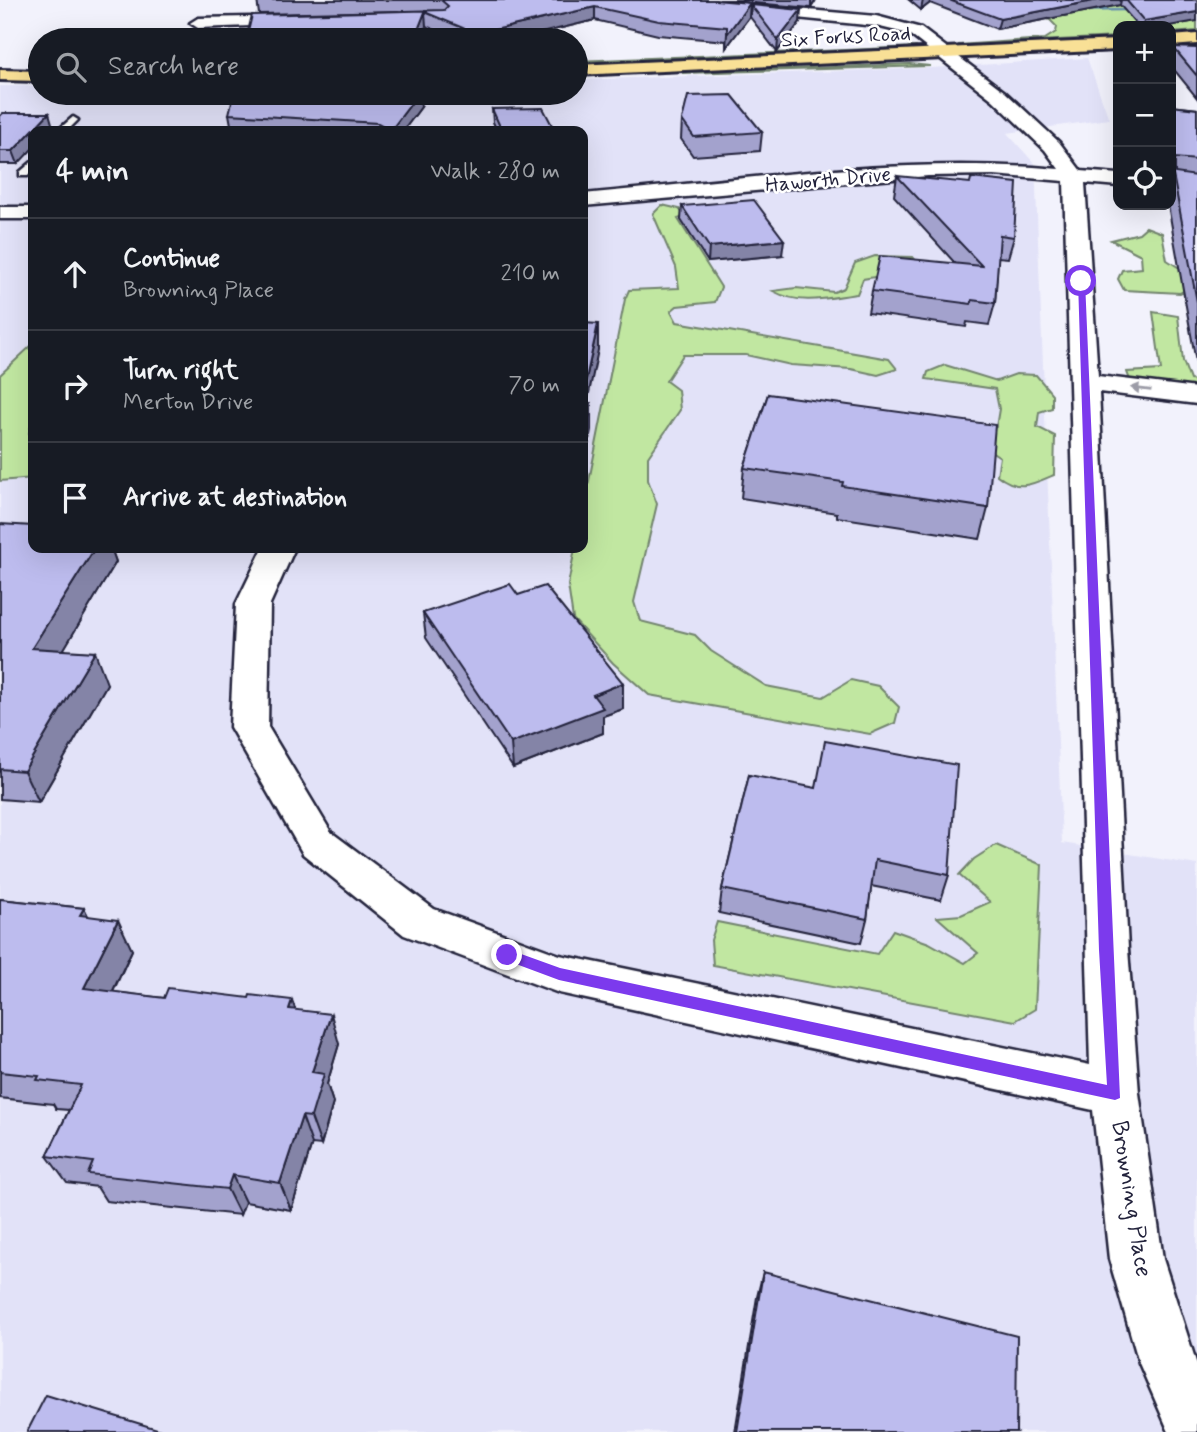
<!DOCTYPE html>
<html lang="en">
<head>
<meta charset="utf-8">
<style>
  body { margin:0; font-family:Mynerve,sans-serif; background:#242831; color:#f1f3f6 }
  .controls { position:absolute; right:21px; top:21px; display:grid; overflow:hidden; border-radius:14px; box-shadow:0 7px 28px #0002 }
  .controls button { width:63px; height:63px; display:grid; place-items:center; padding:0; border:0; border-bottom:2px solid #363941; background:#171b24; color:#f1f3f6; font:35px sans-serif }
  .stop { position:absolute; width:21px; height:21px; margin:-16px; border:5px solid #7c3aed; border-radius:50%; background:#fff }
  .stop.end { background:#7c3aed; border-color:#fff; box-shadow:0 2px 7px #0008 }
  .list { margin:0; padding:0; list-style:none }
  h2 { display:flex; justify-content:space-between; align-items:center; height:91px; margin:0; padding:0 28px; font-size:30px }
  h2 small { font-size:23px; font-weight:400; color:#9ea1a6 }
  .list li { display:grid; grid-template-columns:46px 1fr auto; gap:21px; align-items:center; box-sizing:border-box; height:112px; padding:0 28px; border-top:2px solid #363941 }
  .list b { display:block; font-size:26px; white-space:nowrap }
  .list p { margin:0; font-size:23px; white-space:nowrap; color:#9ea1a6 }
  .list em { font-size:23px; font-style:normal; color:#9ea1a6 }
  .icon { flex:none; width:38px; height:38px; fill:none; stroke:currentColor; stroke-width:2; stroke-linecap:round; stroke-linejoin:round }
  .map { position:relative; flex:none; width:1197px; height:1432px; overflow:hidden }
  .search { position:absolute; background:#171b24; box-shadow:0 7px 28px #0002; left:28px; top:28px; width:560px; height:77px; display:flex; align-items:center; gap:18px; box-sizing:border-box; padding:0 24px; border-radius:38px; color:#9ea1a6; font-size:26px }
  .panel { position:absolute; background:#171b24; box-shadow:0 7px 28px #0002; left:28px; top:126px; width:560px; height:427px; border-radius:14px }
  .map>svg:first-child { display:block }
  .built { fill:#e2e2f8; fill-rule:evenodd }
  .green { fill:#c1e7a1; stroke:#72846e; stroke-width:2 }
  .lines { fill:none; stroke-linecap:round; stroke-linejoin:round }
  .stream { fill:#6791ac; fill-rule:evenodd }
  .service-casing { stroke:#22223b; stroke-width:5 }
  .minor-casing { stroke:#22223b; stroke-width:5 }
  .primary-casing { stroke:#22223b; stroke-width:6 }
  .service { fill:#fff; fill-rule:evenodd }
  .minor { fill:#fff; fill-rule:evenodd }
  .primary { fill:#f9e096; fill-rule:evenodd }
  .wall { fill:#a3a2cd; stroke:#22223b; stroke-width:2 }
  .shaded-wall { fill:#8484a7; stroke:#22223b; stroke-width:2 }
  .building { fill:#bdbcee; stroke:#22223b; stroke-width:2 }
  .oneway { fill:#9c9ca7 }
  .route { fill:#7c3aed }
  .labels { text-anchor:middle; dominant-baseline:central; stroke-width:5; stroke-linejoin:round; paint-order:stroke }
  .far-street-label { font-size:21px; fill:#22223b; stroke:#fff }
  .street-label { font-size:24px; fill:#22223b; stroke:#fff }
</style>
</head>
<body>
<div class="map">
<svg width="1197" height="1432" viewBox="0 0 1197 1432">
  <rect width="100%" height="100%" fill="#f2f2fc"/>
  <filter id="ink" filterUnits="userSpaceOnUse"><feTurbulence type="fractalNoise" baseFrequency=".0143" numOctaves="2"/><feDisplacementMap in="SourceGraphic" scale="14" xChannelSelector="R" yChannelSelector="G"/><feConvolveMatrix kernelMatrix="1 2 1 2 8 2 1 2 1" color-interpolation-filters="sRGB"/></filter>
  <g filter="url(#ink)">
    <path class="built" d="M1087 58 1109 119 1007 133 1035 164 1062 843 1197 865V1432H0V86H40V93H576V80L931 68ZM33 131H583V548H33Z"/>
    <g class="green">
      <path d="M1132 0 1197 9V31L1171 33V26H1118V37L958 45 1045 39 1056 32 1057 27 1050 20 1015 9Z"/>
      <path d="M917 47 911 50 576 64V61Z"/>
      <path d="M910 64 930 66 682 73Z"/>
      <path d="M662 205 679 209 686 216 678 219 721 287 715 302 677 306 671 311 677 322 889 359 897 369 878 375 851 369 791 365 746 355H683L666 381 678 390 680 410 648 457V480L657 504 634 602 640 621 695 635 711 651 766 686 823 697 851 680 878 686 899 707 895 723 870 734 649 695 613 663 573 619 568 585 575 548H583V511L625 299 629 290 679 288 676 267 653 214Z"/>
      <path d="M1146 227 1162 233 1167 260 1178 267 1197 269 1195 285 1180 293 1124 290 1118 279 1122 270 1142 268 1141 255 1111 240 1139 233Z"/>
      <path d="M875 256 913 257 923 269 863 279 857 294C828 298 800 306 773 291L796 288 834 292 844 288 855 263Z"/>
      <path d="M1153 312 1178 316 1183 361 1190 380 1197 381V390L1130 380 1127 372 1161 370Z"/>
      <path d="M33 344V419L29 433 33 436V478L0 481V375Z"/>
      <path d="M945 365 997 381 1016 374 1036 375 1052 394V408L1039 412 1037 427 1055 436 1054 475C1031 485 1018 492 997 475L1000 457 988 449 983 430 996 427 999 409 995 389 926 379 928 372Z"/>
      <path d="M996 845 1042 865 1035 1009 1015 1021 713 965 711 940 717 922 877 954 893 930 929 943 965 963 978 953 937 917 961 915 990 902 959 875 974 859Z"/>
    </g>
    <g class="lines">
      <path class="stream" d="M1068 9H1145L1148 11 1070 12Z"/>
      <defs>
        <g id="service">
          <path d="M73 117 78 120 67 131H57Z"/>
          <path d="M33 161V170L28 176H20V172Z"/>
        </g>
        <g id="minor">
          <path d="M752 5 876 16 921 28 1005 92 1059 142 1081 171 1118 174V186L1085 183 1098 376 1197 388V404L1099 392 1128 949 1139 1093 1163 1259 1197 1365V1432H1169L1139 1363 1109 1259 1093 1110 559 993 404 935 303 854 230 727 236 604 263 548H295L270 604 268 727 331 832 434 909 560 955 1090 1065 1064 181 994 175 928 176 583 206V194C740 180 901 155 1059 169L1045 150 993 100 909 34 876 26 747 13 744 10Z"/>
          <path d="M299 16 305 18V24L198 28 190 23 198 18Z"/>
          <rect x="0" y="207" width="33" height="12"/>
        </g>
        <g id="primary">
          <path d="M1197 34V44L1171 46V36Z"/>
          <path d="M1118 40V50L576 75V65Z"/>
          <path d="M0 70 40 71V81L0 80Z"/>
        </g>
      </defs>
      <use href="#service" class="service-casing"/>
      <use href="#minor" class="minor-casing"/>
      <use href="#primary" class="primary-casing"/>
      <use href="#service" class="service"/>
      <use href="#minor" class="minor"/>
      <use href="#primary" class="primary"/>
    </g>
    <g class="wall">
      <path d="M257 0H715L749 17 726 48V41L658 35 595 20 512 40H459L426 26 398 11 259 14Z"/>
      <path d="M719 0H816L811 8Z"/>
      <path d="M909 0H1197V21L1169 26H1138L1120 5 997 29 930 3 921 10Z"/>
      <path d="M751 5 800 22 777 52 750 17Z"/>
      <path d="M1173 47 1197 48V98L1171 66V54Z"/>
      <path d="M1171 106 1197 109V368L1168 205H1171Z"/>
      <path d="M421 107 403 131H253L232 130 229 114Z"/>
      <path d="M492 109 555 131H497L493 122Z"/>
      <path d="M0 116 53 127 48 131H33L18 164H0Z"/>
      <path d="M682 120 762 132 760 151 693 156 681 139Z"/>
      <path d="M897 176 1014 237 1008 258 998 257 995 303 989 325 967 322 966 327 868 313 872 291 955 263 894 196Z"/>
      <path d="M682 206 782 255 708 262 681 220Z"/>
      <path d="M768 394 988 508 980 539 837 517V513L741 498 744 468Z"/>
      <path d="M0 524 33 548H111L116 562 63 650 107 684 39 802 0 799Z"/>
      <path d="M518 595 623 683V709L603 716V733L513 768 426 638 423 613Z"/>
      <path d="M749 775 949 875 941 900 871 886 867 919 861 943 719 913 722 889Z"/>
      <path d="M0 899 84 908 88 916 132 950 113 992 164 998 296 1010 339 1044 327 1084 333 1103 321 1145 312 1144 291 1210 245 1202 240 1215 106 1201 97 1187 67 1183 47 1156 69 1110 56 1109 53 1104 0 1098Z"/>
      <path d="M763 1272 1016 1432H735L757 1297Z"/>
    </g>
    <g class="shaded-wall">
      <path d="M811 0H816L811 8Z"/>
      <path d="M923 0H930V3L921 10Z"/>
      <path d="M1098 0H1121L1120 5 997 29 1000 19Z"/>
      <path d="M750 3 749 17 726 48 727 34Z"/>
      <path d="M595 7V20L512 40H477V34Z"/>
      <path d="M801 10 800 22 777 52 778 40Z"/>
      <path d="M425 12 426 26 421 40H414Z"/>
      <path d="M1197 12V21L1169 26H1143L1144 21Z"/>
      <path d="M419 93 421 107 403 131H391V130Z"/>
      <path d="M49 113 53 127 48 131H33V148L18 164 13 151Z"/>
      <path d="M784 240 782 255 708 262 709 247Z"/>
      <path d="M584 248 585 273 583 280V254Z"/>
      <path d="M598 324V350L583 422V393Z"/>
      <path d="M591 403V430L583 472V442Z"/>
      <path d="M95 548H111L116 562 46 679 32 648Z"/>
      <path d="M95 652 107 684 39 802 24 771Z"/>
      <path d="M623 683V709L603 716V733L513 768 511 743 593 695Z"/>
      <path d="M84 908 99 938 80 915Z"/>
      <path d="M118 920 132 950 100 1018 84 988Z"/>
      <path d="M292 1000 302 1029 289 1009Z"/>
      <path d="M331 1014 339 1044 327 1084 333 1103 321 1145 311 1117 312 1072Z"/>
      <path d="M302 1116 312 1144 291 1210 280 1183Z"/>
      <path d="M232 1175 245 1202 240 1215 227 1189Z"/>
    </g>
    <g class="building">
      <path d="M441 0H715L750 3 727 34V27L659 21 595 7 477 34 425 12 414 40H246L252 15 444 10 448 6Z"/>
      <path d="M949 0H1098L1000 19Z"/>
      <path d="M1126 0H1197V12L1144 21Z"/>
      <path d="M751 5 801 10 778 40Z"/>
      <path d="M1173 47 1197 48V76Z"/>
      <path d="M234 93H419L391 130 378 123 229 114Z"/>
      <path d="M732 95 762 132 694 137 682 120 688 96Z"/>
      <path d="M1171 106 1197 109V160L1175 158V173L1197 176V302L1171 164Z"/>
      <path d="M543 108 555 131H502L492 109Z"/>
      <path d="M3 113H49L13 151H0V116Z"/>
      <path d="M897 176 970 183 971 178 1017 183 1014 237 1000 235 995 303 972 300 971 304 872 291 880 256 982 266Z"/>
      <path d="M754 200 784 240 709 247 682 206Z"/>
      <path d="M583 323 598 324 583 393Z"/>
      <path d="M768 394 995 425 988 508 842 486 843 482 744 468Z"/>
      <path d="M583 402 591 403 583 442Z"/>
      <path d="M0 524 33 526V548H95L32 648 95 652 24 771 0 769Z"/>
      <path d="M510 584 518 595 545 586 623 683 593 695 603 708 511 743 423 613Z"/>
      <path d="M825 741 957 765 949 875 875 860 867 919 722 889 749 775 816 788Z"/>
      <path d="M0 899 84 908 80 915 118 920 84 988 164 998 168 988 249 998 250 995 292 1000 289 1009 331 1014 312 1072 324 1074 311 1117 302 1116 280 1183 232 1175 227 1189 88 1174 93 1162 47 1156 81 1085 37 1080 39 1076 0 1072Z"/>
      <path d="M763 1272 1017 1336 1016 1432H737Z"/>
      <path d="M46 1395 167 1432H27Z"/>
    </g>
    <defs><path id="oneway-solid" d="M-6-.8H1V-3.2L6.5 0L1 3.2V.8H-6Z" transform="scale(1.75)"/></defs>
    <use class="oneway" href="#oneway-solid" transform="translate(1141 389) rotate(-173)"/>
  </g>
  <path class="route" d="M1081 279 1085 281 1120 1098 1115 1100 559 980 503 959V951L507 949 560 968 1107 1085 1099 950 1078 281Z"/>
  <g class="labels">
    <g class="far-street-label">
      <text transform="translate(846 37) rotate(-3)">Six Forks Road</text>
      <text transform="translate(828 180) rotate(-5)">Haworth Drive</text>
    </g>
    <g class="street-label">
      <text transform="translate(1131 1199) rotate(81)">Browning Place</text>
    </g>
  </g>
</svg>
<div class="controls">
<button>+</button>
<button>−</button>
<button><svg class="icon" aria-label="locate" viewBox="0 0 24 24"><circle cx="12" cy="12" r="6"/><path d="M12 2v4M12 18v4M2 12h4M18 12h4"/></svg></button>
</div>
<div class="stop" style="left:1081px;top:281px"></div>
<div class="stop end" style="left:507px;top:955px"></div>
<div class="search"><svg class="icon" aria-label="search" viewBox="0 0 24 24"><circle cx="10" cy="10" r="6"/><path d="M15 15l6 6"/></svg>Search here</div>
<section class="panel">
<h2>4 min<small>Walk · 280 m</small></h2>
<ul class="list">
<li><svg class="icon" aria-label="ahead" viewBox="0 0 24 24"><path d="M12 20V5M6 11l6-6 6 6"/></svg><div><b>Continue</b><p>Browning Place</p></div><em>210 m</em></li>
<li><svg class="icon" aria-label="right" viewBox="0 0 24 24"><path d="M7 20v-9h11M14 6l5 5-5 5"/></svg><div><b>Turn right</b><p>Merton Drive</p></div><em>70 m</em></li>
<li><svg class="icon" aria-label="arrive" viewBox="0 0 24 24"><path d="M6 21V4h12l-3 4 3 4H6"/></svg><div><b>Arrive at destination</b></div></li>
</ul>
</section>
</div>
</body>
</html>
